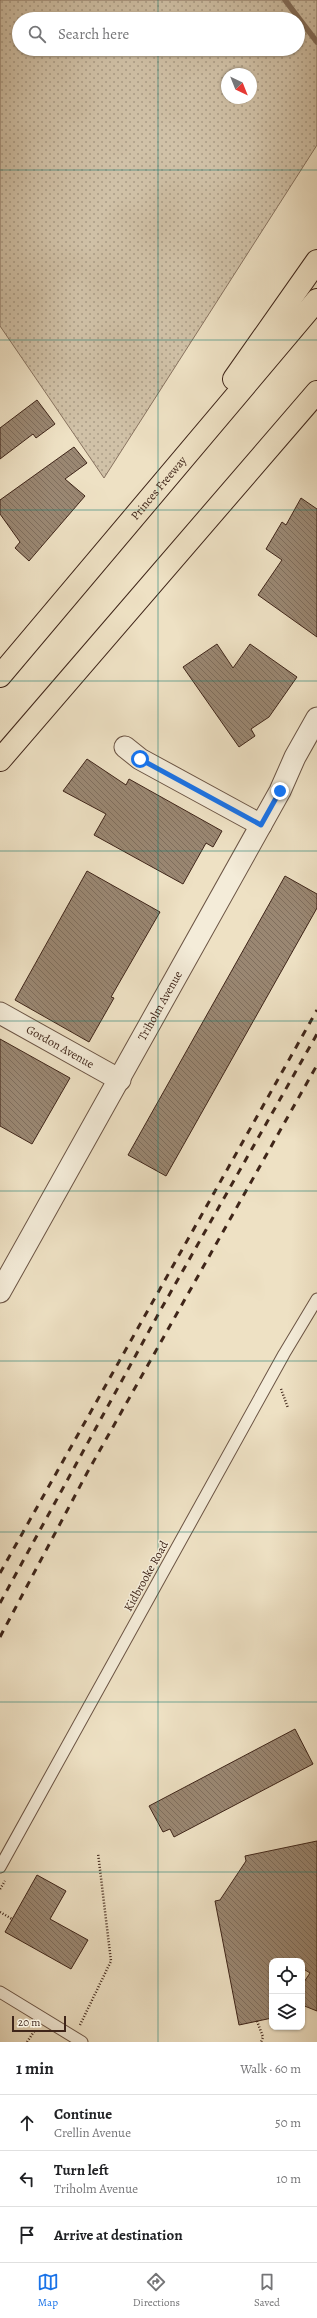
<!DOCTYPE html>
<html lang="en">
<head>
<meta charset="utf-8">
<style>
  body { margin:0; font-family:Alegreya,serif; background:#f2f2f2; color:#202124 }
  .controls { position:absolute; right:12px; bottom:12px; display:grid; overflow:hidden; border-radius:8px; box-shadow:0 1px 3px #0004 }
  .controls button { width:36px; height:36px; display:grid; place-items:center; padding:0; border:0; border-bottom:1px solid #e0e0e0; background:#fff; color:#202124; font:20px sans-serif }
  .compass { position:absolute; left:221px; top:68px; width:36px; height:36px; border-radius:50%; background:#fff; box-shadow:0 1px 3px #0004; rotate:137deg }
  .scale { position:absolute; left:12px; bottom:10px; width:54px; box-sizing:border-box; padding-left:4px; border:2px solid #3f2519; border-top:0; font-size:11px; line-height:14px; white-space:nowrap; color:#3f2519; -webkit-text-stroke:3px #f4ecd9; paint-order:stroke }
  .stop { position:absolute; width:12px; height:12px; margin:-9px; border:3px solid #1a73e8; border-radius:50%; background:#fff }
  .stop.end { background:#1a73e8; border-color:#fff; box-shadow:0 1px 4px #0008 }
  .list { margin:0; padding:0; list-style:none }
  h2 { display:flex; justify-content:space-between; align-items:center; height:52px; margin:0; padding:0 16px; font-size:17px }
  h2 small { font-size:13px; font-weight:400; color:#757577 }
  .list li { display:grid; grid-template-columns:26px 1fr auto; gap:12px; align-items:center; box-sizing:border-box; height:56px; padding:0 16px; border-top:1px solid #e0e0e0 }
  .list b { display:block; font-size:15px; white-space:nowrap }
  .list p { margin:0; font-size:13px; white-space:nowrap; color:#757577 }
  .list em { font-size:13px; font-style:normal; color:#757577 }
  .icon { flex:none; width:22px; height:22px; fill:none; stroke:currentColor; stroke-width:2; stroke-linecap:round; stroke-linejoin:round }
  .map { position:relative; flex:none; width:317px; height:2042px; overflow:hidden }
  .search { position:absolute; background:#fff; box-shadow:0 1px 3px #0004; left:12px; right:12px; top:12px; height:44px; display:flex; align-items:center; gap:10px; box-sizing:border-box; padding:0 14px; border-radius:22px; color:#757577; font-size:15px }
  .sheet { height:220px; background:#fff }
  nav { display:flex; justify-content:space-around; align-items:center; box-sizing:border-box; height:56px; border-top:1px solid #e0e0e0; background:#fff; font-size:11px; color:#757577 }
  nav a { display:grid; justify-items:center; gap:2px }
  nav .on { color:#1a73e8 }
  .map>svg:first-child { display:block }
  .grass { fill:url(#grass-dots); stroke:#887360; fill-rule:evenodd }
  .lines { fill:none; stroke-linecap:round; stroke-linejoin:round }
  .stream { stroke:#846f5d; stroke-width:5.5 }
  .building { fill:url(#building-back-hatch); stroke:#3f2519 }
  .lane-casing { stroke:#6b5444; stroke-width:13 }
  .street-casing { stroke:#6b5444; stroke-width:23 }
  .highway-casing { stroke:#3f2519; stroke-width:24 }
  .path { stroke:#3f2519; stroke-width:2.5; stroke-dasharray:1 2; stroke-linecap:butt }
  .lane { stroke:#f4ecd9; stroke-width:11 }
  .street { stroke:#f4ecd9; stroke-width:21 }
  .highway { stroke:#eee1c4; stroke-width:22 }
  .rail { stroke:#3f2519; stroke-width:3; stroke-dasharray:7 7; stroke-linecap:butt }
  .route { stroke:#1a73e8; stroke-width:5 }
  .grid { fill:none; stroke:#0f766e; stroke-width:1; stroke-opacity:0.55 }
  .labels { text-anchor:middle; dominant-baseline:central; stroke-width:3; stroke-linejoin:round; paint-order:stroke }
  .street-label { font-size:12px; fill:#3f2519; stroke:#f4ecd9 }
</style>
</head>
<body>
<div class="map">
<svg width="317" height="2042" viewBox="0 0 317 2042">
  <defs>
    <pattern id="grass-dots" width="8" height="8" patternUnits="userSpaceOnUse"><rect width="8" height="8" fill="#d0c1a7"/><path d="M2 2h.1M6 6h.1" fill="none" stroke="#aa9d87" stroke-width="1.8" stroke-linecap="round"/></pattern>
    <pattern id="building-back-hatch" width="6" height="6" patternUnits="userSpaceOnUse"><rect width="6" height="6" fill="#9a8772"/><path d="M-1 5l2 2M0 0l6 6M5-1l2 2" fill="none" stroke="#7f6e5d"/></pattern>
  </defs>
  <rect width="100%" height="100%" fill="#eee1c4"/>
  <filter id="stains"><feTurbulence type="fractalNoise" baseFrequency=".005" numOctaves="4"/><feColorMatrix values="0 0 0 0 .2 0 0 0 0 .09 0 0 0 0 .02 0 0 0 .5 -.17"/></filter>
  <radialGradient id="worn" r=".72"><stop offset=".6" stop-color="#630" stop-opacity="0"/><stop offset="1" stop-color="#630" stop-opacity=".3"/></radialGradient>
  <path class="grass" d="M0 0H317V145L104 478 0 326ZM19 19H298V49H19ZM227 74H251V98H227Z"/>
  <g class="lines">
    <path class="stream" d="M285 0 317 42"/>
  </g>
  <g class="building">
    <path d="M37 400 55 424 36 438 33 434 0 459V428Z"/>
    <path d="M74 447 87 463 65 479 85 496 29 561 15 548 20 542 0 514V500Z"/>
    <path d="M301 498 317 509V637L258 595 282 560 266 549 282 522 286 525Z"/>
    <path d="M217 644 233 668 250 644 297 677 269 717 251 729 255 736 239 747 183 667Z"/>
    <path d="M87 759 126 785 129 779 222 831 213 847 206 843 183 884 94 835 106 814 63 791Z"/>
    <path d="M87 871 160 912 111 997 114 998 89 1042 15 1000Z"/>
    <path d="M285 876 317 894V908L166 1176 128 1155Z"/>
    <path d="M0 1039 70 1078 32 1144 0 1126Z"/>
    <path d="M295 1729 313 1764 174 1837 170 1829 163 1832 149 1806Z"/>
    <path d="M317 1841V2011L302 2005V1985L310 1973 302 1968V1961H272V2018L239 2025 215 1901 220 1900 246 1861 245 1856Z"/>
    <path d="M37 1875 66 1891 50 1919 88 1940 71 1969 5 1932Z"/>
  </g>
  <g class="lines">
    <defs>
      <g id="lane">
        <path d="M0 1867 284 1354 317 1299"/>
        <path d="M0 1992 82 2042"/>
      </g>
      <g id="street">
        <path d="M125 747 140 759 261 825"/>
        <path id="s1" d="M0 1013 120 1080"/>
        <path id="s2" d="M0 1292 280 791 295 757 317 718"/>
      </g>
      <g id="highway">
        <path d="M234 379 317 261"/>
        <path id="s3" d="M0 676 317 300"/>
        <path d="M0 760 317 392"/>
      </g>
    </defs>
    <use href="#lane" class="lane-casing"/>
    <use href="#street" class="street-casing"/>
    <use href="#highway" class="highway-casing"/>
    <g class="path">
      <path d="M281 1389 288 1408"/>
      <path d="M0 1889 5 1881"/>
      <path d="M0 1912 12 1919"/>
      <path d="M257 2021 263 2037 261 2042"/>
      <path d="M80 2025 111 1961 98 1853"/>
      <path d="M27 2042 35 2030"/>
    </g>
    <use href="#lane" class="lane"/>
    <use href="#street" class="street"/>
    <use href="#highway" class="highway"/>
    <g class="rail">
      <path d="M0 1573 317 1010"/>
      <path d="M0 1603 160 1311 317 1034"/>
      <path d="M0 1637 87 1473 317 1065"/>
    </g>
  </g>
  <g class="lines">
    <path class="route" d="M140 759 261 825 280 791"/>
  </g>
  <path class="grid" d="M158 0V19M158 49V2042M0 170H317M0 340H317M0 510H317M0 681H317M0 851H317M0 1021H317M0 1191H317M0 1361H317M0 1532H317M0 1702H317M0 1872H317"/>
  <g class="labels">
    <g class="street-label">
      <text stroke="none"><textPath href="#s3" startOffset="246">Princes Freeway</textPath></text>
      <text stroke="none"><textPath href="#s2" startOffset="328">Triholm Avenue</textPath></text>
      <text stroke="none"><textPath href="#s1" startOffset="69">Gordon Avenue</textPath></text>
      <text transform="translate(146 1576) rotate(-61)">Kidbrooke Road</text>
    </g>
  </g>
  <rect width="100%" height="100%" filter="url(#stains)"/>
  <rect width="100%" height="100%" fill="url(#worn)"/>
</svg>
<div class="controls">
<button><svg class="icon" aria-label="locate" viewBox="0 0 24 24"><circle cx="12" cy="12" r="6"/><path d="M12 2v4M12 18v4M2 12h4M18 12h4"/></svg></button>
<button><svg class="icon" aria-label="layers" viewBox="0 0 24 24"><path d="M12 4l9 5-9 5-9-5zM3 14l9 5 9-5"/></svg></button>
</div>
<svg class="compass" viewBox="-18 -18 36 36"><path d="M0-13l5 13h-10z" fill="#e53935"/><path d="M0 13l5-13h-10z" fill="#757577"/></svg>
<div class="scale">20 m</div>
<div class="stop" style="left:140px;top:759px"></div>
<div class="stop end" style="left:280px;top:791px"></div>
<div class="search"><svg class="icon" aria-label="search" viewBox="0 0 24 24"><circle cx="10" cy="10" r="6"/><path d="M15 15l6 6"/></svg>Search here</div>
</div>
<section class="sheet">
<h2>1 min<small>Walk · 60 m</small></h2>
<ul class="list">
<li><svg class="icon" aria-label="ahead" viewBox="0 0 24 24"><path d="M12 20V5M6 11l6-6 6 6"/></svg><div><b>Continue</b><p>Crellin Avenue</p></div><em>50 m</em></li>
<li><svg class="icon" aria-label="left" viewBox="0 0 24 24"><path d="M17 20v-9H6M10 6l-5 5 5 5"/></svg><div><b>Turn left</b><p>Triholm Avenue</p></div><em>10 m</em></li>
<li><svg class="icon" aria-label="arrive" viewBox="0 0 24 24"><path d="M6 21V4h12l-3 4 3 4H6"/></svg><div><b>Arrive at destination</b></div></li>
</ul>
</section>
<nav>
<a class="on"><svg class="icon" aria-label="map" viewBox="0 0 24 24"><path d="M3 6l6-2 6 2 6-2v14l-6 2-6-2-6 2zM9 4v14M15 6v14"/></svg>Map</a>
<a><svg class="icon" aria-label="directions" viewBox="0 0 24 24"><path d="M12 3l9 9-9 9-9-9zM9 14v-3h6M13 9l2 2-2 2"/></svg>Directions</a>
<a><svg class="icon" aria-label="saved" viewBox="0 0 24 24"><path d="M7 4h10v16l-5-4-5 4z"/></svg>Saved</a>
</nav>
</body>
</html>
